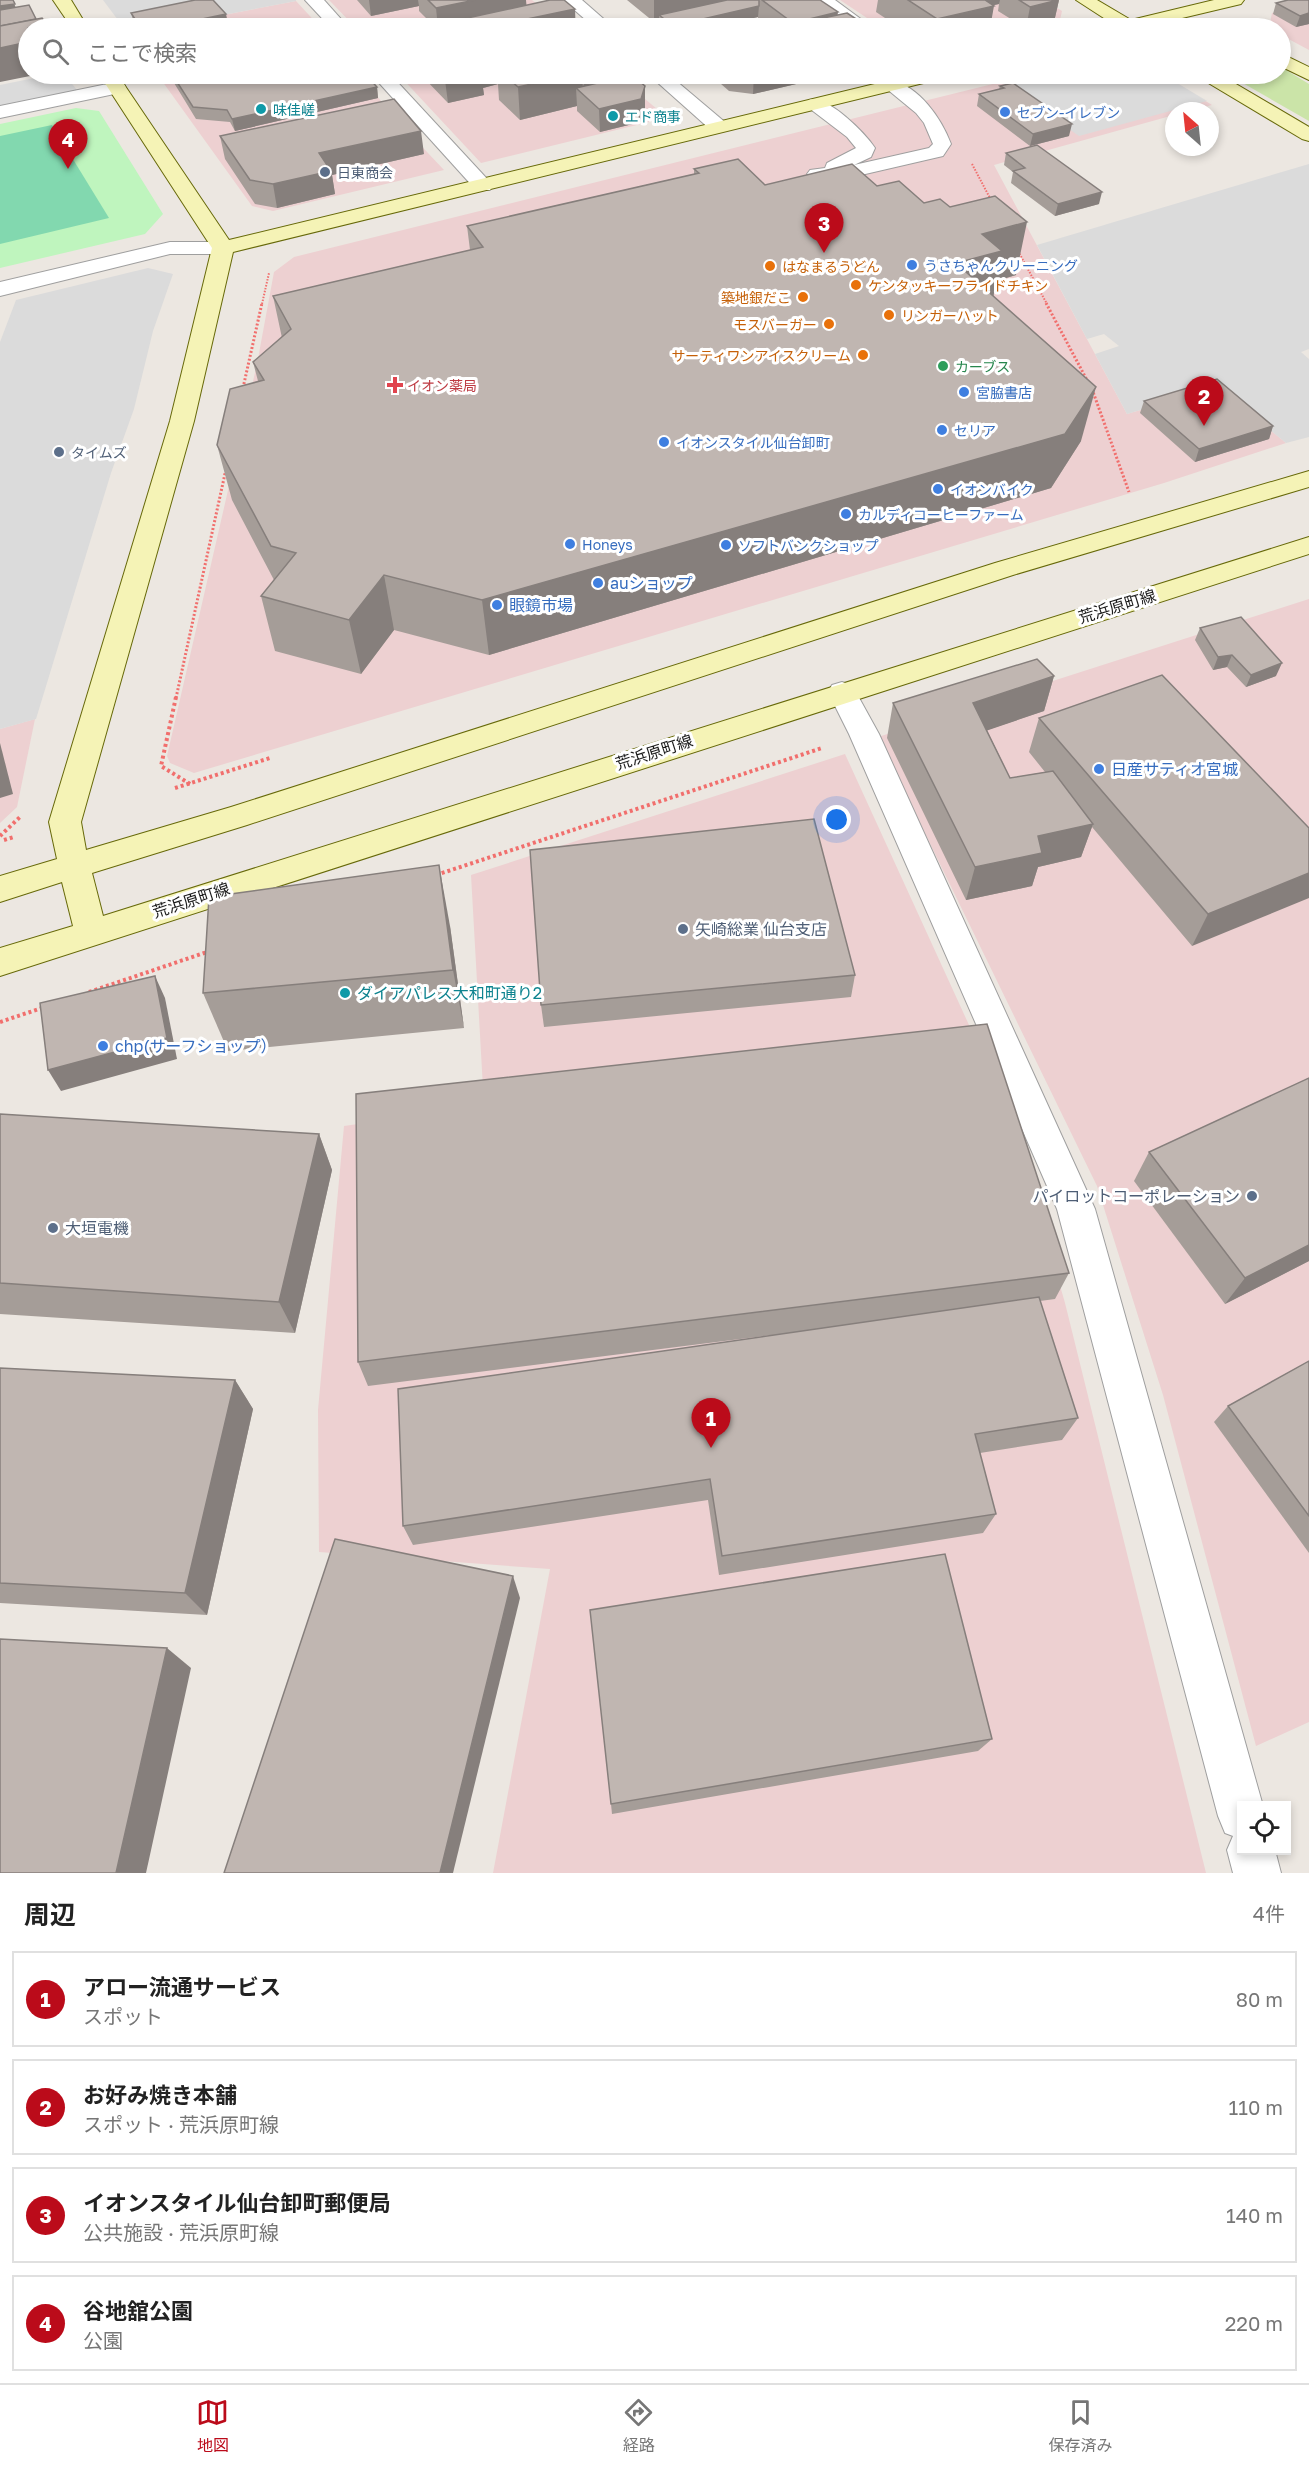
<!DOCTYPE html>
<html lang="ja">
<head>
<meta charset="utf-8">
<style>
  body { margin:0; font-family:"Golos Text","Noto Sans JP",sans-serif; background:#f2f2f2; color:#222 }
  .controls { position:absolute; right:18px; bottom:18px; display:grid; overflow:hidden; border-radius:0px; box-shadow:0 3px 9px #0003 }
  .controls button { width:54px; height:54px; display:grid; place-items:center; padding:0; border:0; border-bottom:2px solid #e0e0e0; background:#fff; color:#222; font:30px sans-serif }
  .compass { position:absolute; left:1165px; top:102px; width:54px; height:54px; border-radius:50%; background:#fff; box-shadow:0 3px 9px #0003; rotate:333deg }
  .you { position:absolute; left:837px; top:820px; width:21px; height:21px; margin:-15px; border:4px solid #fff; border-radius:50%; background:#1a73e8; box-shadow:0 0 0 9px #1a73e833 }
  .badge { display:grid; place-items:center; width:39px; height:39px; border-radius:50%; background:#bb0b1a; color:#fff; font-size:20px; font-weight:700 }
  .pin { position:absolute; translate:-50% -50px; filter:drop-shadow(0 2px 3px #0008) }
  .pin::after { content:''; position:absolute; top:32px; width:21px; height:18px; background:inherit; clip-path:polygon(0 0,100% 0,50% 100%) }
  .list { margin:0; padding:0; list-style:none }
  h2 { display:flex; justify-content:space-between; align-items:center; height:78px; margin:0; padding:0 24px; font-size:26px }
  h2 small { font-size:20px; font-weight:400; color:#767676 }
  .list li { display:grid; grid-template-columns:39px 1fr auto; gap:18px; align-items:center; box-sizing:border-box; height:96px; margin:0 12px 12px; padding:0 12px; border:2px solid #e0e0e0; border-radius:0px }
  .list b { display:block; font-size:22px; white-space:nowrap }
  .list p { margin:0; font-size:20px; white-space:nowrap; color:#767676 }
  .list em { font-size:20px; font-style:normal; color:#767676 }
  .icon { flex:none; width:33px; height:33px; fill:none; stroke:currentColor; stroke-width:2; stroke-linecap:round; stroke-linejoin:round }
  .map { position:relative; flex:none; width:1309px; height:1873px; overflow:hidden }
  .search { position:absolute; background:#fff; box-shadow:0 3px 9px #0003; left:18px; right:18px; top:18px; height:66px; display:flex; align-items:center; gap:15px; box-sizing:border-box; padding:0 21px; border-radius:33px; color:#767676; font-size:22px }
  .sheet { height:510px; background:#fff }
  nav { display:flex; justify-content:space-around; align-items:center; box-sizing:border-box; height:84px; border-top:2px solid #e0e0e0; background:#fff; font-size:16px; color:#767676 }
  nav a { display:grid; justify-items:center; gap:3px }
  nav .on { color:#bb0b1a }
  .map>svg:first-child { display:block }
  .commercial { fill:#edd0d1 }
  .grass { fill:#cbe4a8 }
  .park { fill:#bff5be }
  .pitch { fill:#82d8af }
  .parking { fill:#dbdbdb }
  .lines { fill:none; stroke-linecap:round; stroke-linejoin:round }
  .lane-casing { stroke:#9f9f9f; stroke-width:2 }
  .street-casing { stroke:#9f9f9f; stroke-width:2 }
  .secondary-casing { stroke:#67690a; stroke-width:2 }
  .path-far2 { stroke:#f16f6d; stroke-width:2; stroke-dasharray:1.5 1.5; stroke-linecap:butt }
  .path-far1 { stroke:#f16f6d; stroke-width:3; stroke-dasharray:2 2; stroke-linecap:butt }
  .path { stroke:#f16f6d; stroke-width:4; stroke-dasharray:3 3; stroke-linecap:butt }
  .lane { fill:#fff; fill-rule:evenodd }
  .street { fill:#fff; fill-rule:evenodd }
  .secondary { fill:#f5f3b6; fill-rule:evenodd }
  .wall { fill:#a59d98 }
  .shaded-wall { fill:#867f7c }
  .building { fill:#c0b6b1; stroke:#867f7c; stroke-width:1.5 }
  .culture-dot { fill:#0f9aa8; stroke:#fff; stroke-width:2 }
  .shop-dot { fill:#3f7fe0; stroke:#fff; stroke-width:2 }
  .service-dot { fill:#5c6f8a; stroke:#fff; stroke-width:2 }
  .food-dot { fill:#e8710a; stroke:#fff; stroke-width:2 }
  .leisure-dot { fill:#2e9e5b; stroke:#fff; stroke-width:2 }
  .health-dot { fill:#e0444e; stroke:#fff; stroke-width:2 }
  .labels { text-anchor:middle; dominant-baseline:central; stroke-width:6; stroke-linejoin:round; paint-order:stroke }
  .far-culture-label { font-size:14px; fill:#0d838f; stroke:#fff; text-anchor:start }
  .far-shop-label { font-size:14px; fill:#366cbe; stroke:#fff; text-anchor:start }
  .far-service-label { font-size:14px; fill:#4e5e75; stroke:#fff; text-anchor:start }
  .far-food-label { font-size:14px; fill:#c56008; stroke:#fff; text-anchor:start }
  .far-leisure-label { font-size:14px; fill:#27864d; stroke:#fff; text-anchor:start }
  .far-health-label { font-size:14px; fill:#be3a42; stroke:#fff; text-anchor:start }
  .shop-label { font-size:16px; fill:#366cbe; stroke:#fff; text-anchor:start }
  .street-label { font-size:16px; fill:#1b1b1b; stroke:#fff }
  .service-label { font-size:16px; fill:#4e5e75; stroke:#fff; text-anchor:start }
  .culture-label { font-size:16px; fill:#0d838f; stroke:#fff; text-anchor:start }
</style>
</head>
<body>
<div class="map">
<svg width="1309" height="1873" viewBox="0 0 1309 1873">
  <rect width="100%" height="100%" fill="#ece7e1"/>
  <g class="commercial">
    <path d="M329 0H532L565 28H356Z"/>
    <path d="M840 0H1044L1062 11 1059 24 1039 28H882Z"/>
    <path d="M296 1 321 28H156Z"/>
    <path d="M1309 3V50L1281 35 1280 28H1269L1272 13Z"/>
    <path d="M157 74H359L395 118 444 170 273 211 252 206Z"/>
    <path d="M398 74H615L657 109 649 122 481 163Z"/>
    <path d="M1033 74H1162L1212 105 1189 111H1174V115L994 165 1127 414 1218 387 1286 443 1164 483 194 773 170 763 167 756 257 364 274 272 294 257Z"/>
    <path d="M1309 599V1722L1256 1746 1163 1395 1097 1186 878 737Z"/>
    <path d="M35 719 17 807 0 823V729Z"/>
    <path d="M845 754 1012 1119 1065 1303 1206 1873H493L550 1569 319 1552 318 1410 344 1126 484 1106 471 875Z"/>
  </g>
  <path class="grass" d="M1281 67 1309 84V121L1227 74H1280Z"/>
  <path class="park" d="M76 108 99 111 163 214 145 234 0 268V124Z"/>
  <path class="pitch" d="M52 125 109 218 0 244V136Z"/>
  <g class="parking">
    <path d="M103 0H296V1L155 28H124Z"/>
    <path d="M54 74H64L77 90 0 107V85Z"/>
    <path d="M1033 74H1162L1207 101 1079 136 1000 81Z"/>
    <path d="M1309 164V349L1301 352 1309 359V437L1286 443 1217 387 1127 414 1095 354 1119 346 1104 334 1087 339 1037 245Z"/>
    <path d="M148 268 173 274 153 331 134 409 111 473 36 719 0 729V342L16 300Z"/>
  </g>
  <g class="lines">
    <defs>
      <path id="lane" d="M891 80C920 87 941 118 951 144L943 156 848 178H810L807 174 810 170 825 168 827 163 856 148 847 137 809 108 806 104 809 100C828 95 865 133 875 148L871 157 854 165 929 148 933 144 924 123 916 113 882 85 885 81Z"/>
      <g id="street">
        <path d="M305 0H324L349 28H331Z"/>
        <path d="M563 0H582L614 28H595Z"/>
        <path d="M815 0H835L873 28H853Z"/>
        <path d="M371 74H390L490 182 493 186 490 190H476Z"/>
        <path d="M648 74H668L726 123 729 127 726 131H712Z"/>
        <path d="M117 82 124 84 126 88 124 92 0 118V106Z"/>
        <path d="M170 242H223L231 243 234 248 231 253 223 254H170L0 296V282Z"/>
        <path d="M842 682 852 685 879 734 1095 1209 1263 1806H1242V1850H1275L1281 1873H1233L1227 1850 1233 1836 1225 1833 1218 1816 1057 1209 849 734 828 692 832 685Z"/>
      </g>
      <g id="secondary">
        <path d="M53 0H71L88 28H72Z"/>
        <path d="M1076 0H1097L1131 20 1214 0H1244L1241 4 1140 28H1111L1113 24Z"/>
        <path d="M1280 53 1309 67V80L1280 66Z"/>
        <path d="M99 74H117L229 240 916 74H946L944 78 233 252 194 421 81 822 86 850 231 807 995 563 1309 471V487L1013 575 247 825 92 873 103 916 1309 537V554L0 976V948L73 926 62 882 0 902V876L57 859 49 822 170 421 212 248Z"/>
        <path d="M1198 74H1219L1309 127V141L1302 139 1200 78Z"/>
      </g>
    </defs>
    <use href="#lane" class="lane-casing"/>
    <use href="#street" class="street-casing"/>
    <use href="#secondary" class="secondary-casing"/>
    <g class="path-far2">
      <path d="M1048 28 1061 26"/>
      <path d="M972 164 991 200"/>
      <path d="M1018 251 1047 304"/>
      <path d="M262 304 269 273"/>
    </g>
    <g class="path-far1">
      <path d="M1046 303 1088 382"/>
      <path d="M243 388 262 303"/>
      <path d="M1092 389 1129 492"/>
      <path d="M176 698 226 469"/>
    </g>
    <g class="path">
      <path d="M176 697 161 766 190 784"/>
      <path d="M175 788 270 758"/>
      <path d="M0 836 20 817"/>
      <path d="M4 840 14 837"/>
      <path d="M436 875 822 748"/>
      <path d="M89 992 210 951"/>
      <path d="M0 1022 45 1007"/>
    </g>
    <use href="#lane" class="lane"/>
    <use href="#street" class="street"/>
    <use href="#secondary" class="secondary"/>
  </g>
  <g class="wall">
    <path d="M357 0H526V5L575 9 576 28H426V27L433 25 419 11V6L371 16Z"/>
    <path d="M627 0H820L837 15 870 28H770L758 20V17L709 28H662L659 26V21L654 22Z"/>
    <path d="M878 0H1059L1054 22 1029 28H1025L998 11 999 4 993 5 990 28H900L876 12Z"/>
    <path d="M1309 0V24L1296 27 1273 14 1276 3Z"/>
    <path d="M131 13 229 28H135Z"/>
    <path d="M170 74H365L377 87 378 98 235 131 230 122 196 119 171 78Z"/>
    <path d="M423 74H628V76L645 86V109L641 122 600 132 577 111V106L520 120 499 100 498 84 483 88 484 95 448 103 423 77Z"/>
    <path d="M712 74H839L753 94 729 91 712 76Z"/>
    <path d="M1000 86 1069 136 1030 146 977 106 979 94 999 89Z"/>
    <path d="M220 136 424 154 332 175 335 194 277 208 255 204 225 159Z"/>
    <path d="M1006 153 1099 204 1055 216 1011 183 1013 172 1004 165Z"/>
    <path d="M694 169 765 185 877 186 924 203 1016 275 996 281 993 296 1081 441 1051 488 489 655 394 630 361 674 275 651 261 596 274 580 232 500 217 445 258 381 253 362 282 338 273 296 470 250 467 226 694 174Z"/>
    <path d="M1144 401 1273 426 1269 439 1195 462 1140 413Z"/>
    <path d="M1200 628 1276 676 1246 687 1227 667 1213 670 1195 640Z"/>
    <path d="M1054 676 1044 711 987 730 1010 778 1045 772 1029 752 1039 718 1309 828 1192 946 1092 827 1081 857 1038 867 1032 886 966 900 887 738 893 703Z"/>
    <path d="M450 926 464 1028 228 1051 203 993Z"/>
    <path d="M855 975 851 997 544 1027 541 1005Z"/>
    <path d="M0 1114 319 1134 332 1170 295 1333 0 1314Z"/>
    <path d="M1149 1152 1309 1261 1225 1304 1134 1181Z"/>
    <path d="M1069 1273 1055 1299 1040 1301 1078 1418 1062 1440 980 1453 996 1514 983 1533 719 1575 708 1500 413 1545 403 1526 771 1335 368 1386 358 1362Z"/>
    <path d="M1309 1361V1553L1214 1422 1228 1406Z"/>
    <path d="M0 1368 235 1380 253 1409 207 1615 0 1603Z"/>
    <path d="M992 1739 978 1751 612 1814 611 1804Z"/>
  </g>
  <g class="shaded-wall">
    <path d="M0 0H13L22 26 0 30Z"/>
    <path d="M369 0H418L419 6 371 16Z"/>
    <path d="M475 0H526L527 11 438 28 436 8Z"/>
    <path d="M654 0H755L659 15V21L654 22Z"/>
    <path d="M956 0H1000L999 4 954 14Z"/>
    <path d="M1059 0 1054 22 1026 28 1030 7Z"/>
    <path d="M759 6 758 17 709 28 698 20Z"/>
    <path d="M994 6 990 28H936L937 19Z"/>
    <path d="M575 9V28H484Z"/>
    <path d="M838 12 836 28H792L793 23Z"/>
    <path d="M1309 13V24L1296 27 1300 16Z"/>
    <path d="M226 14 229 28H159Z"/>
    <path d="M28 28V74H40L0 82V31Z"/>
    <path d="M474 74H497L498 84 483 88 484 95 448 103 445 80Z"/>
    <path d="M577 74H582L583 94 576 88 577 106 520 120 518 87Z"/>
    <path d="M618 74H628L629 94 585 96 584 82Z"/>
    <path d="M754 74H839L753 94Z"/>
    <path d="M645 86V109L641 122 600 132 599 109Z"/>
    <path d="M377 87 378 98 235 131 232 119Z"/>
    <path d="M1072 124 1069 136 1030 146 1033 134Z"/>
    <path d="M421 131 424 154 332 175 335 194 277 208 273 184 319 153Z"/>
    <path d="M1102 192 1099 204 1055 216 1058 204Z"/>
    <path d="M1027 222 1016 275 996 281 992 305 956 263 982 234Z"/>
    <path d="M1096 387 1081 441 1051 488 489 655 482 600Z"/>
    <path d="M1273 426 1269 439 1195 462 1199 449Z"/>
    <path d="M384 575 394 630 361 674 349 620Z"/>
    <path d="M1232 655 1227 667 1213 670 1218 657Z"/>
    <path d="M1282 663 1276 676 1246 687 1251 675Z"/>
    <path d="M1054 676 1044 711 965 738 973 703Z"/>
    <path d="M0 743 13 794 0 798Z"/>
    <path d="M1093 824 1081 857 1038 867 1032 886 966 900 975 867 1038 836Z"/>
    <path d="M439 865 450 926 464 1028 453 970Z"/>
    <path d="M1309 873V898L1192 946 1208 914Z"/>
    <path d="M155 976 165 998 177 1059 61 1091 48 1070Z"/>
    <path d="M319 1134 332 1170 295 1333 279 1302Z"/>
    <path d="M1309 1245V1261L1225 1304 1245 1278Z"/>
    <path d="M235 1380 253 1409 207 1615 185 1593Z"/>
    <path d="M513 1576 520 1598 453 1873H440Z"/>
    <path d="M167 1648 191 1668 146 1873H116Z"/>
  </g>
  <g class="building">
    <path d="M0 0H13L15 4 0 6Z"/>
    <path d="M195 0H213L226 14 159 28H141L131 13Z"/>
    <path d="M428 0H475L436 8Z"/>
    <path d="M550 0H564L575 9 484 28H428L426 27Z"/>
    <path d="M727 0H759V6L698 20 709 28H676L659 15Z"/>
    <path d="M762 0H820L838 12 793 23Z"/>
    <path d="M908 0H985L994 6 937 19Z"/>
    <path d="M1019 0H1058L1030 7Z"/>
    <path d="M1288 0H1309V13L1300 16 1276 3Z"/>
    <path d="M29 5 36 19 0 26V10Z"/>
    <path d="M847 13 870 28H776Z"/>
    <path d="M42 18 49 28H28V42L0 48V26Z"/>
    <path d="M569 22 576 28H540Z"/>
    <path d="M172 74H365L377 87 232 119 227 110 193 107Z"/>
    <path d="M439 74H474L445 80Z"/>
    <path d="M503 74H577L518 87Z"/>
    <path d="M582 74H618L584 82 582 80Z"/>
    <path d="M632 75 645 86 641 99 599 109 576 88Z"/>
    <path d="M1013 83 1072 124 1033 134 979 94 1004 88 1000 86Z"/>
    <path d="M394 99 421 131 319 153 331 171 273 184 250 180 220 136Z"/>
    <path d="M1037 145 1102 192 1058 204 1013 171 1025 168 1006 153Z"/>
    <path d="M738 159 765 185 852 164 877 186 899 181 924 203 940 199 950 207 995 196 1027 222 982 234 1002 251 956 263 1096 387 1065 434 482 600 384 575 349 620 261 596 296 553 271 546 217 445 230 389 264 380 253 362 291 329 273 296 483 247 467 226 699 173 694 169Z"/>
    <path d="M1217 379 1273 426 1199 449 1144 401Z"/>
    <path d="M1241 617 1282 663 1251 675 1232 655 1218 657 1200 628Z"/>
    <path d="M1037 659 1054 676 973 703 1010 778 1053 771 1093 824 1038 836 1042 853 975 867 893 703Z"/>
    <path d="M1162 675 1309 828V873L1208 914 1039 718Z"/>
    <path d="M814 819 855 975 541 1005 530 850Z"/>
    <path d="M439 865 453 970 203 993 209 897Z"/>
    <path d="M155 976 167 1038 48 1070 40 1003Z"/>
    <path d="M987 1024 1069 1273 358 1362 356 1094Z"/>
    <path d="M1309 1078V1245L1245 1278 1149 1152Z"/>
    <path d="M0 1114 319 1134 279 1302 0 1283Z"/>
    <path d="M1039 1297 1078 1418 975 1434 996 1514 722 1556 710 1479 403 1526 398 1389Z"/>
    <path d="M1309 1361V1516L1228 1406Z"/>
    <path d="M0 1368 235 1380 185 1593 0 1583Z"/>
    <path d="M335 1539 513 1576 440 1873H224Z"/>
    <path d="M945 1554 992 1739 611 1804 590 1610Z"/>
    <path d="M0 1639 167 1648 116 1873H0Z"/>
  </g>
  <g class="culture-dot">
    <circle cx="261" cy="109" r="6"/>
    <circle cx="613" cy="116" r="6"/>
    <circle cx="345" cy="993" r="6"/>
  </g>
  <g class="shop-dot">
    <circle cx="1005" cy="112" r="6"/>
    <circle cx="912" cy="265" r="6"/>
    <circle cx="964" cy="392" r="6"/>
    <circle cx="942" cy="430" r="6"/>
    <circle cx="664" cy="442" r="6"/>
    <circle cx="938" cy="489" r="6"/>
    <circle cx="846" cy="514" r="6"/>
    <circle cx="570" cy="544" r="6"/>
    <circle cx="726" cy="545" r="6"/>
    <circle cx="598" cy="583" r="6"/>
    <circle cx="497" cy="605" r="6"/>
    <circle cx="1099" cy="769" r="6"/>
    <circle cx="103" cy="1046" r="6"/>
  </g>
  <g class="service-dot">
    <circle cx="325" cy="172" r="6"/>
    <circle cx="59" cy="452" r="6"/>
    <circle cx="683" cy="929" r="6"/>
    <circle cx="1252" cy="1196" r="6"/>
    <circle cx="53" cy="1228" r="6"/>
  </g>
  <g class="food-dot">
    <circle cx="770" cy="266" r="6"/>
    <circle cx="856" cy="285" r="6"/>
    <circle cx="803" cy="297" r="6"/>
    <circle cx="889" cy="315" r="6"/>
    <circle cx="829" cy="324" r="6"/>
    <circle cx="863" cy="355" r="6"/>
  </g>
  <circle class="leisure-dot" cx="943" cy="366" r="6"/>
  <path class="health-dot" d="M392 376h6v6h6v6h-6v6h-6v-6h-6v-6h6z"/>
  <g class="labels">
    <g class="far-culture-label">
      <text x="273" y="109">味佳嵯</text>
      <text x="625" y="116">エド商事</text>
    </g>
    <g class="far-shop-label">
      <text x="1017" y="112">セブン-イレブン</text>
      <text x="924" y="265">うさちゃんクリーニング</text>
      <text x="976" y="392">宮脇書店</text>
      <text x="954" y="430">セリア</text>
      <text x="676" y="442">イオンスタイル仙台卸町</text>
      <text x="950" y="489">イオンバイク</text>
      <text x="858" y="514">カルディコーヒーファーム</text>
      <text x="582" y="544">Honeys</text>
      <text x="738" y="545">ソフトバンクショップ</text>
    </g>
    <g class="far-service-label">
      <text x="337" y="172">日東商会</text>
      <text x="71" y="452">タイムズ</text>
    </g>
    <g class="far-food-label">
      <text x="782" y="266">はなまるうどん</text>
      <text x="868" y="285">ケンタッキーフライドチキン</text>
      <text x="791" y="297" text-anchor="end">築地銀だこ</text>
      <text x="901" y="315">リンガーハット</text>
      <text x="817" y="324" text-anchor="end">モスバーガー</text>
      <text x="851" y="355" text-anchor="end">サーティワンアイスクリーム</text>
    </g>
    <g class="far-leisure-label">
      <text x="955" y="366">カーブス</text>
    </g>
    <g class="far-health-label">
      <text x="407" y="385">イオン薬局</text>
    </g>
    <g class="shop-label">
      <text x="610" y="583">auショップ</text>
      <text x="509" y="605">眼鏡市場</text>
      <text x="1111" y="769">日産サティオ宮城</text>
      <text x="115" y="1046">chp(サーフショップ）</text>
    </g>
    <g class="street-label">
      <text transform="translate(1117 606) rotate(-17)">荒浜原町線</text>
      <text transform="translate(654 752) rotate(-18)">荒浜原町線</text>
      <text transform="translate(191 900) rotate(-18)">荒浜原町線</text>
    </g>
    <g class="service-label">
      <text x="695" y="929">矢崎総業 仙台支店</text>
      <text x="1240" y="1196" text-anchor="end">パイロットコーポレーション</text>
      <text x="65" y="1228">大垣電機</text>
    </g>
    <g class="culture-label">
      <text x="357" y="993">ダイアパレス大和町通り2</text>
    </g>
  </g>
</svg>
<div class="controls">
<button><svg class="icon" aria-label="locate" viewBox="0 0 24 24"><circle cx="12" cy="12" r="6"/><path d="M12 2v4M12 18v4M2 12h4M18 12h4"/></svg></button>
</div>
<svg class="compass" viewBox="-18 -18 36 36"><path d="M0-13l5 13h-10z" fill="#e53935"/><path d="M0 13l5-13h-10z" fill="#767676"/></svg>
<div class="you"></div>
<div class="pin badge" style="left:711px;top:1448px">1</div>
<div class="pin badge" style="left:1204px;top:426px">2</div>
<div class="pin badge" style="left:824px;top:253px">3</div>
<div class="pin badge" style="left:68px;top:169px">4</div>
<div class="search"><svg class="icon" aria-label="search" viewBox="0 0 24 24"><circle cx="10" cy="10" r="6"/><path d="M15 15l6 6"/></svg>ここで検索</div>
</div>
<section class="sheet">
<h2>周辺<small>4件</small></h2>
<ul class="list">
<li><span class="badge">1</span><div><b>アロー流通サービス</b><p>スポット</p></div><em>80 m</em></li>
<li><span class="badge">2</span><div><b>お好み焼き本舗</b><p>スポット · 荒浜原町線</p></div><em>110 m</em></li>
<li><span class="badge">3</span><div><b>イオンスタイル仙台卸町郵便局</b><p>公共施設 · 荒浜原町線</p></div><em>140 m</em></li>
<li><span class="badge">4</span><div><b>谷地舘公園</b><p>公園</p></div><em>220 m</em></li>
</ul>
</section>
<nav>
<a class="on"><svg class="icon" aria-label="map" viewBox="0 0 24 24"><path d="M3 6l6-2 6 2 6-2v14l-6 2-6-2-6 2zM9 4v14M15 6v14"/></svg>地図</a>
<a><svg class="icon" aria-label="directions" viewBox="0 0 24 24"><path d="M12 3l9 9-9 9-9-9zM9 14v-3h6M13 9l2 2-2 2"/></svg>経路</a>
<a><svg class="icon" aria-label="saved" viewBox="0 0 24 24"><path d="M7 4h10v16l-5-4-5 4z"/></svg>保存済み</a>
</nav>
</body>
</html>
